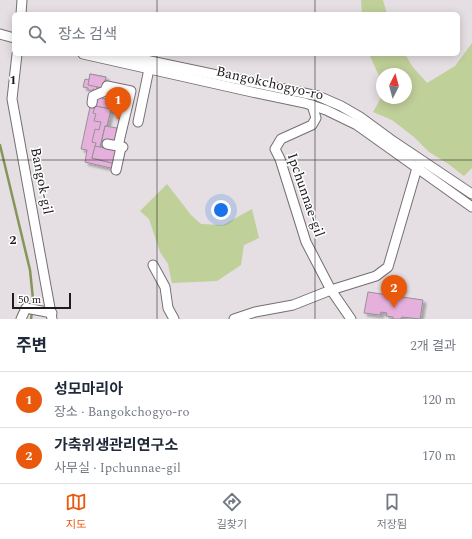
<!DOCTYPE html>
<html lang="ko">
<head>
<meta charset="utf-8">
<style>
  body { margin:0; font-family:Spectral,"Noto Sans KR",serif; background:#f2f2f3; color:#1f2937 }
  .compass { position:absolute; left:376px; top:68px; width:36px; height:36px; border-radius:50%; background:#fff; box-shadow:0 2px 10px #0003; rotate:6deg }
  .scale { position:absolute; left:12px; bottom:10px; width:59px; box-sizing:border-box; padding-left:4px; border:2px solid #1e1b1d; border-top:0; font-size:11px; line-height:14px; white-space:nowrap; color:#1e1b1d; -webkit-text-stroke:3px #fff; paint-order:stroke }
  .you { position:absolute; left:221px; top:210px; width:14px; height:14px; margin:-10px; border:3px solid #fff; border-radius:50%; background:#1a73e8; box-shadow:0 0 0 6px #1a73e833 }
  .badge { display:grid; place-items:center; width:26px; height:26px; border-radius:50%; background:#ea580c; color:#fff; font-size:13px; font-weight:700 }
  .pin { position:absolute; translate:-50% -33px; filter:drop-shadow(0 1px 2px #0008) }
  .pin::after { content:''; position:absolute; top:21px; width:14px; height:12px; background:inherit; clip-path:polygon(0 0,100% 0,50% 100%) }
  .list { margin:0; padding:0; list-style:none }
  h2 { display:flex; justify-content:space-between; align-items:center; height:52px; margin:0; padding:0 16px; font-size:17px }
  h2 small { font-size:13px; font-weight:400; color:#747a83 }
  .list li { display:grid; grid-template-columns:26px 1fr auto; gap:12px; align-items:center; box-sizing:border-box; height:56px; padding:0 16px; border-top:1px solid #e0e1e3 }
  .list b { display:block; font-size:15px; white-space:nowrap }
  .list p { margin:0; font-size:13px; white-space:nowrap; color:#747a83 }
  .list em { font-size:13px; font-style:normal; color:#747a83 }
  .icon { flex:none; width:22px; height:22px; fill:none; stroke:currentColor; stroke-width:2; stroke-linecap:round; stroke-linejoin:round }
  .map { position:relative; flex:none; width:472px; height:319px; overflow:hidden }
  .search { position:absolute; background:#fff; box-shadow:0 2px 10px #0003; left:12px; right:12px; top:12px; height:44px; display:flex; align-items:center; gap:10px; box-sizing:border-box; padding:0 14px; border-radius:6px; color:#747a83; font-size:15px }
  .sheet { height:164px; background:#fff }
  nav { display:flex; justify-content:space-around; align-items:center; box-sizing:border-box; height:56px; border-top:1px solid #e0e1e3; background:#fff; font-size:11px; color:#747a83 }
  nav a { display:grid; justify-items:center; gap:2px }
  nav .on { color:#ea580c }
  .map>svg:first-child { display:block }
  .green { fill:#c0d099 }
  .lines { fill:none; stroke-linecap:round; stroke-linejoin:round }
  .stream { stroke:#86965a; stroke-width:2.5 }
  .building { fill:#e6b0dd; stroke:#979196; filter:url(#shadow) }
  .minor-casing { stroke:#756f74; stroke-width:11 }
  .minor { stroke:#fff; stroke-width:9 }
  .grid { fill:none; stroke:#1e1b1d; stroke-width:1; stroke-opacity:0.55 }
  .labels { text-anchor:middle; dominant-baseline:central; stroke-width:3; stroke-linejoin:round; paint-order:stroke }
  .street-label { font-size:14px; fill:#1e1b1d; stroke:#fff }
  .grid-label { font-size:13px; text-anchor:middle; font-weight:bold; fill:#1e1b1d; stroke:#fff; stroke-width:3; stroke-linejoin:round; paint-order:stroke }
</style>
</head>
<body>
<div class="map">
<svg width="472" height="319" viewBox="0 0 472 319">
  <defs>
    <filter id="shadow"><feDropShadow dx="3" dy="3" stdDeviation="1" flood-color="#0004"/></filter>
  </defs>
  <rect width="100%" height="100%" fill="#e5dee3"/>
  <g class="green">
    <path d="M361 0H383L387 14H362Z"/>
    <path d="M472 43V168L464 176 447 163 429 152 414 137 392 120 373 112 382 96V98H406V74H382V82L369 54H405L412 66 427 83 455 66Z"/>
    <path d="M167 184 191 215 201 224 223 225 252 209 259 238 244 245 241 265 217 281 172 283 168 264 160 252 149 219 140 211Z"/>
  </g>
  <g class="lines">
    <g class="stream">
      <path d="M0 145 30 270 33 299 32 307"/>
      <path d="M31 319 32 312"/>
    </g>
  </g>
  <g class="building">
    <path d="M90 74 106 77 103 88 97 87 96 90 93 89V91L88 90V88L83 87 85 79 89 80Z"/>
    <path d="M90 74 106 77 103 88 88 85Z"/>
    <path d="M97 97 125 103 122 112 111 109 107 126H105L100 147 119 151 115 169 85 162 87 150 81 149 90 107 94 108Z"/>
    <path d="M97 97 125 103 122 112 95 106Z"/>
    <path d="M95 106 111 109 107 126H105L100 147 119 151 116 164 92 158 96 143 92 142 95 129 99 130 101 122 94 121 96 114 93 113Z"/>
    <path d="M105 126 117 128 116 132H119L117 143 102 140Z"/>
    <path d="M95 146 119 151 116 164 92 158Z"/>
    <path d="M368 292 423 300 420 319 402 317 400 319H393V317L386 316 387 313 381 312 380 315 364 313Z"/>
  </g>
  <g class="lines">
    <defs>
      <g id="minor">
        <path d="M21 14 22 0"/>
        <path d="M0 34 14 38"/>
        <path d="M17 54 12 99 52 319"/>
        <path d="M83 54 252 92 305 103 326 110 357 125 472 207"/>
        <path d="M117 54 318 96 341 106 360 117 390 139 472 194"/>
        <path d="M92 103 93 96 105 91 107 86 131 91 118 146"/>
        <path d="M312 105 316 118 312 125 281 139 275 149 280 159 306 242 331 290 351 319"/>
        <path d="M138 122 149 69"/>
        <path d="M107 144 123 147"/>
        <path d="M116 170 121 147"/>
        <path d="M153 265 165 287 168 308 174 319"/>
        <path d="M21 319 26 308 52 313"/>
        <path d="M234 319 255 312 293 305 331 290 376 276 388 267 417 168 420 164"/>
      </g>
    </defs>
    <use href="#minor" class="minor-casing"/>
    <use href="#minor" class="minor"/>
  </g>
  <path class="grid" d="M157 0V14M315 0V14M157 54V319M315 54V319M0 160H472"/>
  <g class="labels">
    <g class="street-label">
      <text transform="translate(270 83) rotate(13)">Bangokchogyo-ro</text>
      <text transform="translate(42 181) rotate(79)">Bangok-gil</text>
      <text transform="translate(306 195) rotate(71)">Ipchunnae-gil</text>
    </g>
  </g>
  <g class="grid-label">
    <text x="13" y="84">1</text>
    <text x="13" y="244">2</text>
  </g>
</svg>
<svg class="compass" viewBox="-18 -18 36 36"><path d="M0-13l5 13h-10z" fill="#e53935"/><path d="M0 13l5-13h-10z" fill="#747a83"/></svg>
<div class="scale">50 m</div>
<div class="you"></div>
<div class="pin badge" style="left:118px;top:120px">1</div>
<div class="pin badge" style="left:394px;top:308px">2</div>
<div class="search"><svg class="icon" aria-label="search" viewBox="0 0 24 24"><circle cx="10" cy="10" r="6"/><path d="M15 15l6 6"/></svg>장소 검색</div>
</div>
<section class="sheet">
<h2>주변<small>2개 결과</small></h2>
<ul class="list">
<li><span class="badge">1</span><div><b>성모마리아</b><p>장소 · Bangokchogyo-ro</p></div><em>120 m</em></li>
<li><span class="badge">2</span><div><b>가축위생관리연구소</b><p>사무실 · Ipchunnae-gil</p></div><em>170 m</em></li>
</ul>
</section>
<nav>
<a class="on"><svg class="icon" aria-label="map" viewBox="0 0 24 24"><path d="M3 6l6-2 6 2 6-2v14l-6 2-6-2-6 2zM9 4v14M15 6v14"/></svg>지도</a>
<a><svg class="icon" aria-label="directions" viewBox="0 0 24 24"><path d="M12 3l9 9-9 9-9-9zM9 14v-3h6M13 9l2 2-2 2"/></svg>길찾기</a>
<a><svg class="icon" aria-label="saved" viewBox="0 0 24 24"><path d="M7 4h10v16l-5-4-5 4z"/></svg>저장됨</a>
</nav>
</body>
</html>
